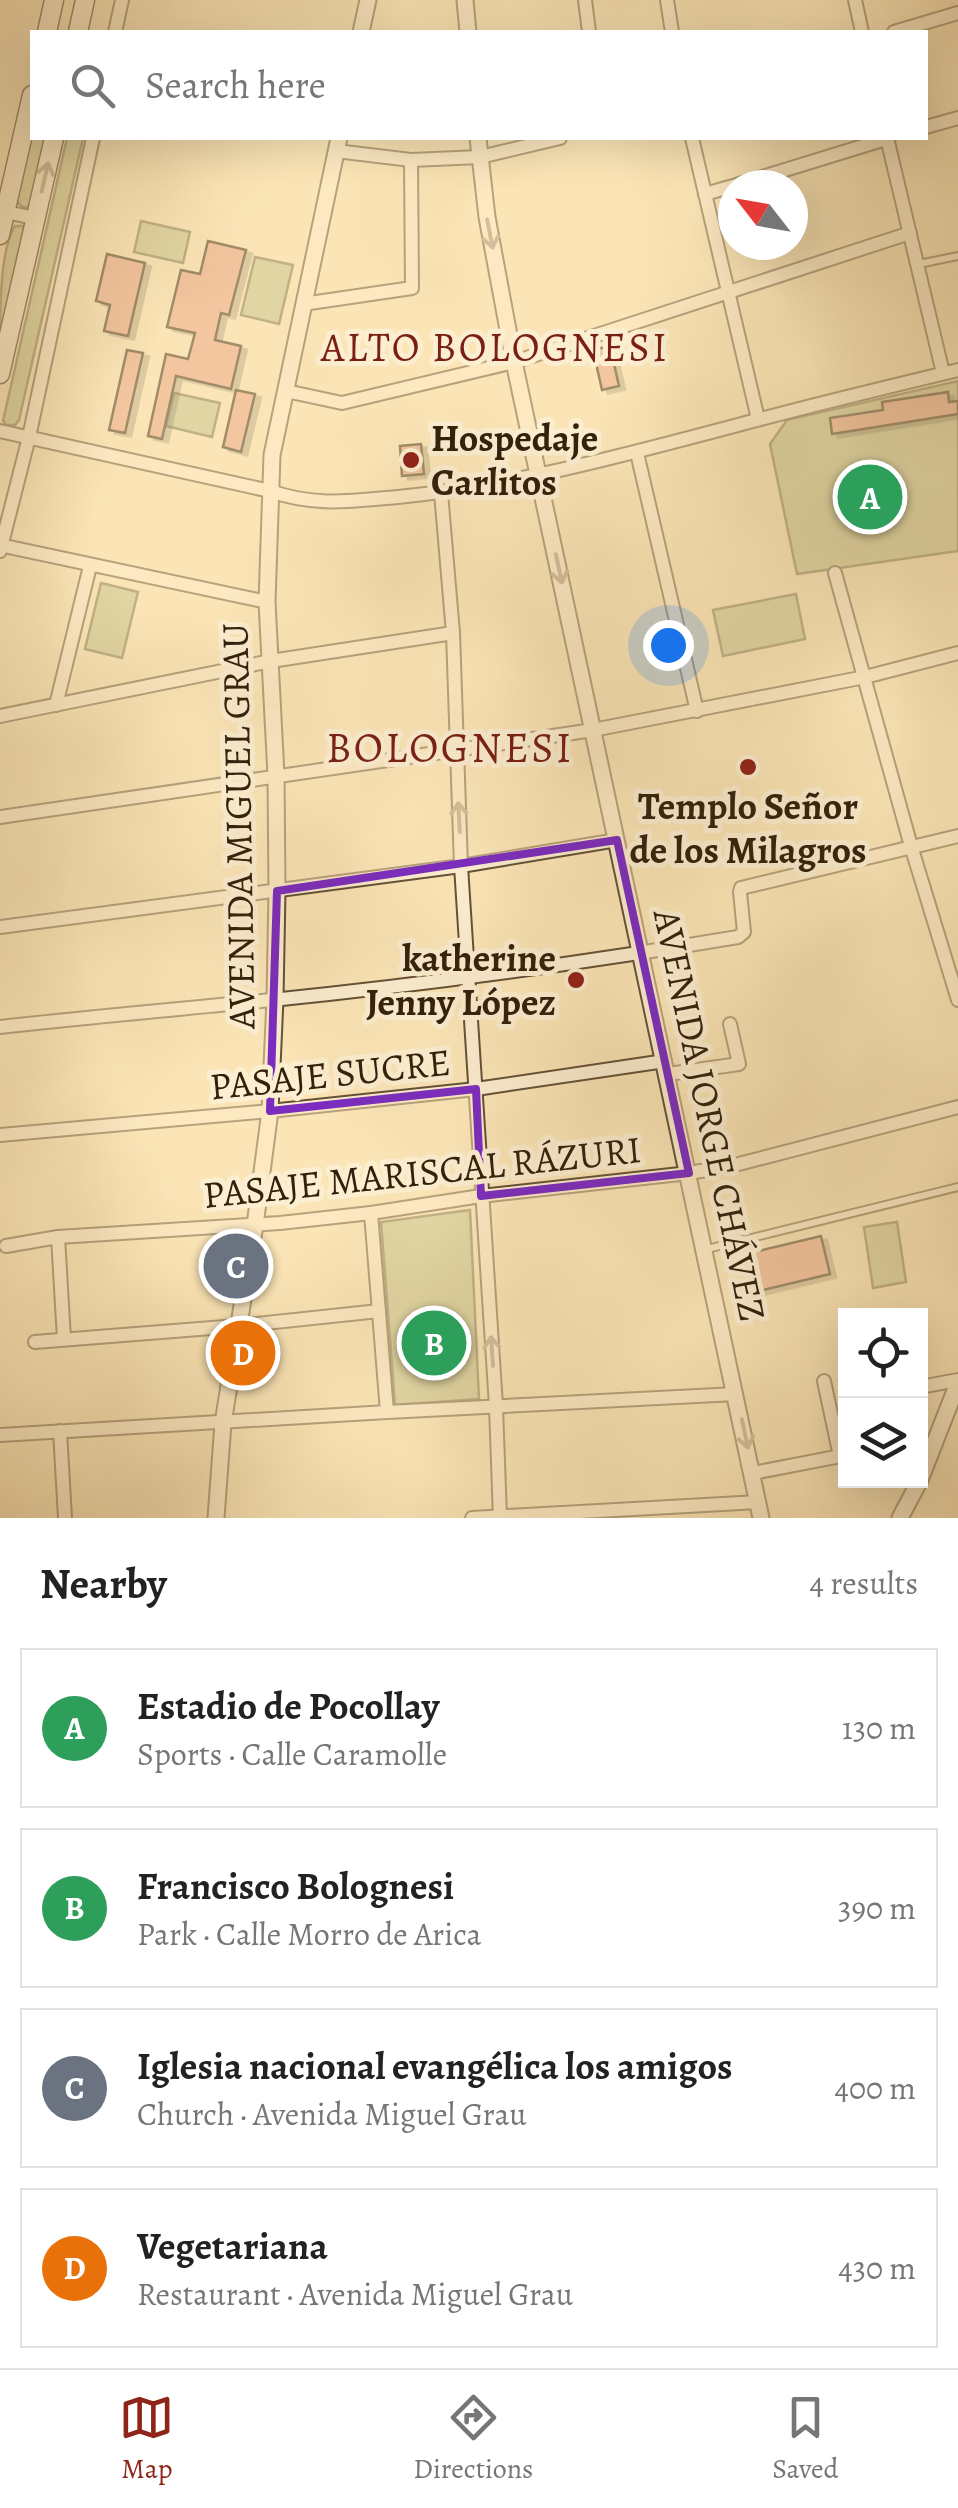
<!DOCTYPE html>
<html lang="en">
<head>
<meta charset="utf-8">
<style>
  body { margin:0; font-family:Alegreya,serif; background:#f6f6f6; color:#222 }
  .controls { position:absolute; right:30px; bottom:30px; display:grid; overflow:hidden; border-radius:0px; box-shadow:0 10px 40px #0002 }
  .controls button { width:90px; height:90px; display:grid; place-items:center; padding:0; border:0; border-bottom:2px solid #e0e0e0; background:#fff; color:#222; font:50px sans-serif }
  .compass { position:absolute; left:718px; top:170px; width:90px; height:90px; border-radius:50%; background:#fff; box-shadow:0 10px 40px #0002; rotate:301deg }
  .you { position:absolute; left:668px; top:645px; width:35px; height:35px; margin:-25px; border:8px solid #fff; border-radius:50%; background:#1a73e8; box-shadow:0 0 0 15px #1a73e833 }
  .badge { display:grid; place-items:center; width:65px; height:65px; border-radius:50%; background:#8f2418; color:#fff; font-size:32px; font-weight:700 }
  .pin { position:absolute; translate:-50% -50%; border:5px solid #fff; box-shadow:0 2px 10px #0006 }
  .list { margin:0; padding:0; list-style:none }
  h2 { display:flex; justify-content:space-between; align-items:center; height:130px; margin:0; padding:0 40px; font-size:42px }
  h2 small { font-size:32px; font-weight:400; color:#767676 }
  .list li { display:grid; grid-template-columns:65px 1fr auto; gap:30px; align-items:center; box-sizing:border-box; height:160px; margin:0 20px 20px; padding:0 20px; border:2px solid #e0e0e0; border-radius:0px }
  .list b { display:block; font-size:38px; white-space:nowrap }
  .list p { margin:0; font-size:32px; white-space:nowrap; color:#767676 }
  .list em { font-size:32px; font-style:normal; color:#767676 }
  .icon { flex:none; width:55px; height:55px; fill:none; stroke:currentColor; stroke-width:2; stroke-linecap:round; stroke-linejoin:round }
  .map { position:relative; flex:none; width:958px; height:1518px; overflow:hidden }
  .search { position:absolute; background:#fff; box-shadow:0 10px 40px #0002; left:30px; right:30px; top:30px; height:110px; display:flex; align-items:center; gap:25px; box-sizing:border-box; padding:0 35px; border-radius:0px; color:#767676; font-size:38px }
  .sheet { height:850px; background:#fff }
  nav { display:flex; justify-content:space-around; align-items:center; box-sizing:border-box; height:140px; border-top:2px solid #e0e0e0; background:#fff; font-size:28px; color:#767676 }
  nav a { display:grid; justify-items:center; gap:5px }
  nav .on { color:#8f2418 }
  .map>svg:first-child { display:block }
  .green { fill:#c0c48d; stroke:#7a724c; stroke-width:2.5 }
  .building { fill:#ea9f84; stroke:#33200b; stroke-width:2.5; filter:url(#shadow) }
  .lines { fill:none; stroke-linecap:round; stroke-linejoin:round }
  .service-casing { stroke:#655136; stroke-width:10 }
  .minor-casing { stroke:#655136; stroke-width:16 }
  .tertiary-casing { stroke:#655136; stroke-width:19 }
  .secondary-casing { stroke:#33200b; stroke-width:21 }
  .service { stroke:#fceed0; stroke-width:6 }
  .minor { stroke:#fceed0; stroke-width:12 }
  .tertiary { stroke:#fceed0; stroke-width:15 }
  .secondary { stroke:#fceed0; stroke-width:18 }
  .oneway { stroke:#a29177 }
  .marked { fill:none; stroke:#7b2cbf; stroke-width:8; stroke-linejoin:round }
  .poi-dot { fill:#8f2418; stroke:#fceed0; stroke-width:4 }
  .labels { text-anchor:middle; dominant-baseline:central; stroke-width:10; stroke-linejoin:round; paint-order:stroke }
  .poi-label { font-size:38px; font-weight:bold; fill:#33200b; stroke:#fceed0; text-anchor:start }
  .street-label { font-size:38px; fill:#33200b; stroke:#fceed0 }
  .neighbourhood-label { font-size:40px; letter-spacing:2.5px; fill:#7a1f14; stroke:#fceed0 }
  .quarter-label { font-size:42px; letter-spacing:2.5px; fill:#7a1f14; stroke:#fceed0 }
</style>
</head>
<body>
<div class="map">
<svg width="958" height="1518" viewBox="0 0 958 1518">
  <defs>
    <filter id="shadow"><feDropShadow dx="6" dy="3.5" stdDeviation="0" flood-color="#0004"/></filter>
  </defs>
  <rect width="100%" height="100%" fill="#fbe5b6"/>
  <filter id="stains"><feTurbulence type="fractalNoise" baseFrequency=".002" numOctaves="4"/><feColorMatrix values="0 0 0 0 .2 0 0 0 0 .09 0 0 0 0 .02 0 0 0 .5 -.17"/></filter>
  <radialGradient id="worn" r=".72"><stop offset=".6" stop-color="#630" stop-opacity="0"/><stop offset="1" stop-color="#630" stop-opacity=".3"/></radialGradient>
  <g class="green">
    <path d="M32 129V138H46L31 204 26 208 21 206 16 200Z"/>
    <path d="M67 138H83L19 420 15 425H6L3 421Z"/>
    <path d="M141 221 190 232 183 263 134 252Z"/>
    <path d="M15 226H23L25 235 0 342C0 312 0 248 15 226Z"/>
    <path d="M255 257 293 265 279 324 241 315Z"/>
    <path d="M958 381V551L797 574 770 444 787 420Z"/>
    <path d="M174 393 220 403 212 437 166 426Z"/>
    <path d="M101 583 138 592 122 658 85 649Z"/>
    <path d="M796 594 805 639 723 656 713 610Z"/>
    <path d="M470 1210 479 1399 395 1405 381 1222Z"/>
    <path d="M897 1222 906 1282 873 1288 864 1227Z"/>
  </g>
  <g class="building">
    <path d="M208 241 246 250 229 315 221 313 215 340 241 346 231 389 176 376 162 439 148 436 166 354 188 359 195 333 167 327 181 270 200 274Z"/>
    <path d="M107 254 145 263 128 336 104 331 110 305 96 301Z"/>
    <path d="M610 346 619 386 602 390 593 350Z"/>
    <path d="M127 350 143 353 125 433 109 430Z"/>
    <path d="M236 390 255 394 241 452 223 447Z"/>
    <path d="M948 392 949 402 958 401V414L832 434 830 418 883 410 882 402Z"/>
    <path d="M421 444 424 474 402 476 400 446Z"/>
    <path d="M821 1236 830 1274 759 1291 750 1253Z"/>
  </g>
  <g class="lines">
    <defs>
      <g id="service">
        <path d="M919 264 958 256"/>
        <path d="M707 1249 958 1187"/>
      </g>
      <g id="minor">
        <path d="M585 0 589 32"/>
        <path d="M667 0 672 32"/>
        <path d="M855 0 862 32"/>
        <path d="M115 32 122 0"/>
        <path d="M894 32 958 13"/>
        <path d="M926 127 958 118"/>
        <path d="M692 138 758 419"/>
        <path d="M887 138 943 373"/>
        <path d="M336 151 411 160 480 157 560 138"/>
        <path d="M736 185 889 138"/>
        <path d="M705 194 733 186"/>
        <path d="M0 211 35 218"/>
        <path d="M303 304 412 288 411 160"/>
        <path d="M286 391 342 403 514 362 910 233"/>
        <path d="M0 431 270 491C317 507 350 501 398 497 520 485 639 451 757 420 824 402 891 386 958 370"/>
        <path d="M637 453 697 711"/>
        <path d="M441 493 453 633 461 866 496 1406 500 1518"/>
        <path d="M0 545 267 602"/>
        <path d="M0 551 29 437 93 138"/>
        <path d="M835 573 911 846 958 1000"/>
        <path d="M56 705 90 566"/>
        <path d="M0 716 271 661 453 633"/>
        <path d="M0 817 593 730 865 677 958 653"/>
        <path d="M0 927 461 866 617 840"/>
        <path d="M0 1027C90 1017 181 1009 272 1000 428 984 583 963 738 937L744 932 740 892 741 888 958 836"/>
        <path d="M668 1074 739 1064 730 1024"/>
        <path d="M0 1135 270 1111 476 1089 665 1061"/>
        <path d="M371 1213 387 1412"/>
        <path d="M58 1237 64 1339"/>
        <path d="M6 1246 58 1237 280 1223 371 1213 481 1196 689 1173 731 1166 958 1107"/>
        <path d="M35 1342 237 1326 379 1311"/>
        <path d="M824 1381 840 1456"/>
        <path d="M920 1387 958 1380"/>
        <path d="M60 1431 65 1518"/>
        <path d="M0 1435 387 1412 736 1394"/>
        <path d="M753 1473 846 1455"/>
        <path d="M472 1518 759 1502"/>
      </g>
      <g id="tertiary">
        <path d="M465 0 468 32"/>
        <path d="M361 32 368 0"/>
        <path d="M478 138 487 217 514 362 761 1518"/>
        <path d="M920 1480 958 1383"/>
        <path d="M216 1518 223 1423 255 1225 270 1111 275 999 277 891 276 775 267 602 272 455 339 138"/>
        <path d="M900 1518 920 1480"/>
      </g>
      <g id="secondary">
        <path d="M47 32 54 0"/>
        <path d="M78 32 85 0"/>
        <path d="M0 235 32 95"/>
        <path d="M0 374 54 138"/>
      </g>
    </defs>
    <use href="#service" class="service-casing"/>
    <use href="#minor" class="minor-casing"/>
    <use href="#tertiary" class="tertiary-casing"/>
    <use href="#secondary" class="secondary-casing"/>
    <use href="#service" class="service"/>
    <use href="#minor" class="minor"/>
    <use href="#tertiary" class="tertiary"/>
    <use href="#secondary" class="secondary"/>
  </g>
  <defs><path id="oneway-shaft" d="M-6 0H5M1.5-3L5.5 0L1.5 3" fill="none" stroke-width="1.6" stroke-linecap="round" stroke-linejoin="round" transform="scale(2.5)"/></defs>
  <g class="oneway">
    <use href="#oneway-shaft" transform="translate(45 177) rotate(-77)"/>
    <use href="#oneway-shaft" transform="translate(490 234) rotate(79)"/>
    <use href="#oneway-shaft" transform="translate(559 569) rotate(78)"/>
    <use href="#oneway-shaft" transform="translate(459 817) rotate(-93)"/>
    <use href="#oneway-shaft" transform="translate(492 1351) rotate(-94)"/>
    <use href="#oneway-shaft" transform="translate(745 1434) rotate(78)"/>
  </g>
  <path d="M0 0H958V1518H0ZM617 840 689 1173 481 1196 476 1089 270 1111 277 891Z" fill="#fbe5b6" fill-opacity=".55" fill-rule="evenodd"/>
  <path class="marked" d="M617 840 689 1173 481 1196 476 1089 270 1111 277 891Z"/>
  <g class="poi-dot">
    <circle cx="411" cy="460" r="10"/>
    <circle cx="748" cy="767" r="10"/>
    <circle cx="576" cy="980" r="10"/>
  </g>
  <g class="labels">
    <g class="poi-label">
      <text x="431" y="438">Hospedaje<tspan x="431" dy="44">Carlitos</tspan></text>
      <text x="748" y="806" text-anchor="middle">Templo Señor<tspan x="748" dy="44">de los Milagros</tspan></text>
      <text x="556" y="958" text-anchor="end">katherine<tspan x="556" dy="44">Jenny López</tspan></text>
    </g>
    <g class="street-label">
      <text transform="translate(238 826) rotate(-91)">AVENIDA MIGUEL GRAU</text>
      <text transform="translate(330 1074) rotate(-6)">PASAJE SUCRE</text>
      <text transform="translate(710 1115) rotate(78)">AVENIDA JORGE CHÁVEZ</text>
      <text transform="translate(422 1172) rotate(-6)">PASAJE MARISCAL RÁZURI</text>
    </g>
    <g class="neighbourhood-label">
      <text x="495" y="347">ALTO BOLOGNESI</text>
    </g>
    <g class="quarter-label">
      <text x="450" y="747">BOLOGNESI</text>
    </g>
  </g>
  <rect width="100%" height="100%" filter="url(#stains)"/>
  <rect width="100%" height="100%" fill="url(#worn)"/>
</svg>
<div class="controls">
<button><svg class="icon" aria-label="locate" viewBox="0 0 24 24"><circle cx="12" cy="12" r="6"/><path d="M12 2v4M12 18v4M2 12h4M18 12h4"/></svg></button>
<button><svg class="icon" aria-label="layers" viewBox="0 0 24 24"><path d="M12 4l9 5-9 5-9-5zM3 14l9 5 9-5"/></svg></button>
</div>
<svg class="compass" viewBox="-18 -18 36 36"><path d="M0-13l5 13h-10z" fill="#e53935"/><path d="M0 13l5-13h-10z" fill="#767676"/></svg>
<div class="you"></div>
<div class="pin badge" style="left:870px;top:497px;background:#2e9e5b">A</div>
<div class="pin badge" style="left:434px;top:1343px;background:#2e9e5b">B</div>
<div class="pin badge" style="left:236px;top:1266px;background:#6b7280">C</div>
<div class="pin badge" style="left:243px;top:1353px;background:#e8710a">D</div>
<div class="search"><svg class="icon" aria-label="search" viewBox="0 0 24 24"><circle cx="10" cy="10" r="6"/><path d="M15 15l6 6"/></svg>Search here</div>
</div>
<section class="sheet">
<h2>Nearby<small>4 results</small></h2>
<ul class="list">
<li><span class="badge" style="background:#2e9e5b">A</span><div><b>Estadio de Pocollay</b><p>Sports · Calle Caramolle</p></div><em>130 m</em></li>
<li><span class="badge" style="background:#2e9e5b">B</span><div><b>Francisco Bolognesi</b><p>Park · Calle Morro de Arica</p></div><em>390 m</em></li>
<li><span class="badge" style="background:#6b7280">C</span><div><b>Iglesia nacional evangélica los amigos</b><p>Church · Avenida Miguel Grau</p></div><em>400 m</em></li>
<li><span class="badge" style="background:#e8710a">D</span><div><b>Vegetariana</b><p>Restaurant · Avenida Miguel Grau</p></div><em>430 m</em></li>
</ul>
</section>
<nav>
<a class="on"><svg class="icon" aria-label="map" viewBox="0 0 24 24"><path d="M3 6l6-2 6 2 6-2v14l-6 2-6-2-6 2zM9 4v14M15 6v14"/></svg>Map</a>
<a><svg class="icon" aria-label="directions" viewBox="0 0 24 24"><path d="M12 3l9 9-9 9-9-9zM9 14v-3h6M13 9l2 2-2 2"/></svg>Directions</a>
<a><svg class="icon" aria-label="saved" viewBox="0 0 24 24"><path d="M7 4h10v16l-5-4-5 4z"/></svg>Saved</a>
</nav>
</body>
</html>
